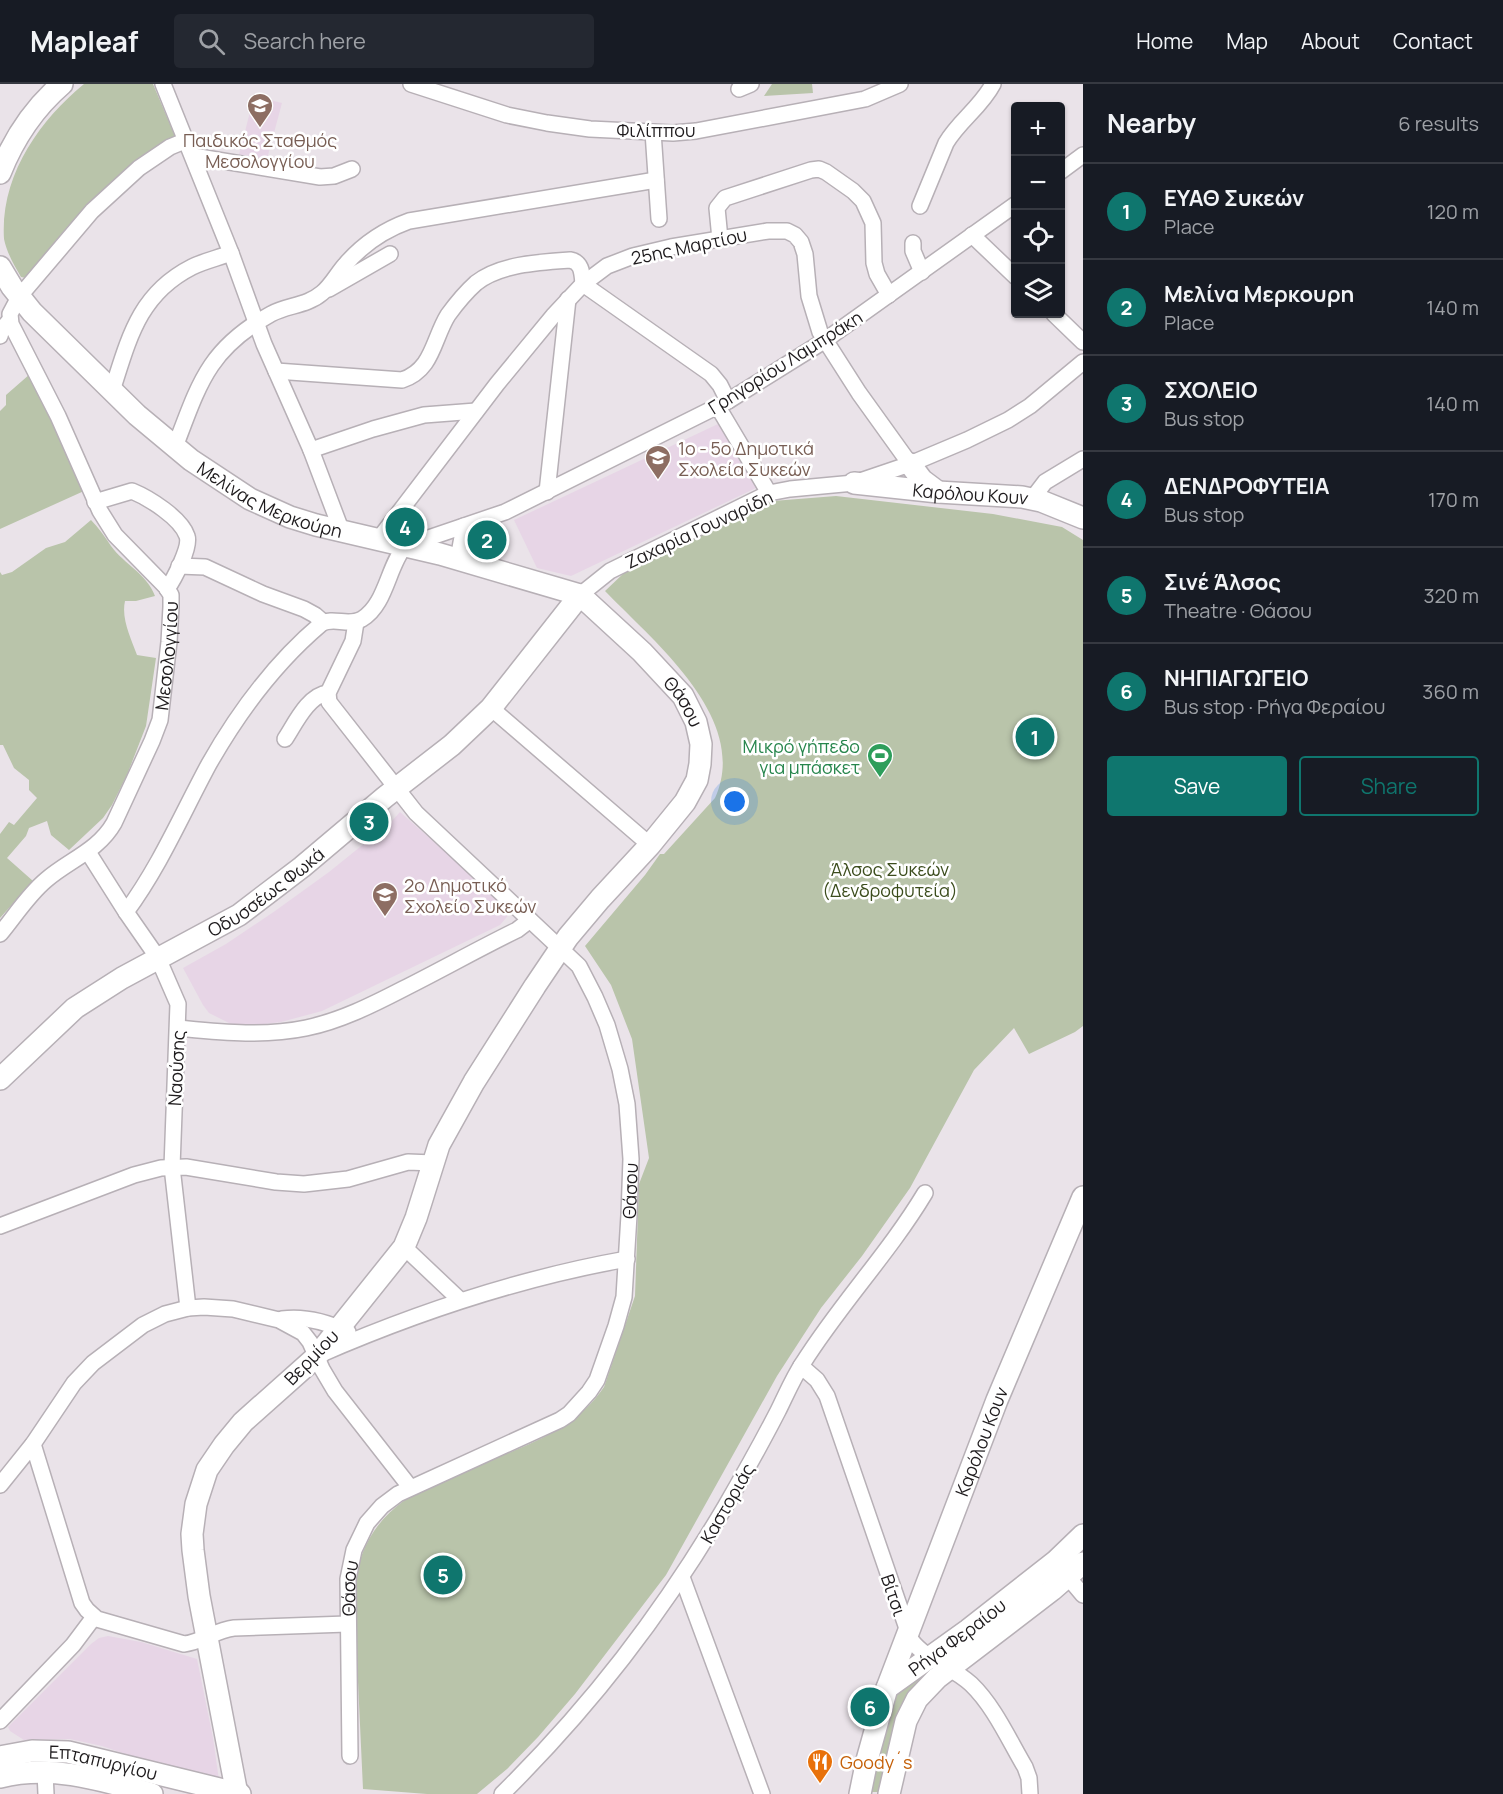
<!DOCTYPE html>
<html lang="en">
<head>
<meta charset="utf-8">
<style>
  body { margin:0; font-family:Manrope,sans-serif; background:#242831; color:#f1f3f6 }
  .controls { position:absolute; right:18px; top:18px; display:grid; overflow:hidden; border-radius:6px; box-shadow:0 2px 4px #0004 }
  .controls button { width:54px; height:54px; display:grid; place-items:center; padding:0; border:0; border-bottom:2px solid #363941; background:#171b24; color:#f1f3f6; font:30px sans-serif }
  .you { position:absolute; left:735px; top:718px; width:21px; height:21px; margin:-15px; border:4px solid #fff; border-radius:50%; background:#1a73e8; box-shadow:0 0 0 9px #1a73e833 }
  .badge { display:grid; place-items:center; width:39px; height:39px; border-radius:50%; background:#0f766e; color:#fff; font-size:20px; font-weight:700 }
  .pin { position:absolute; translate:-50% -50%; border:3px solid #fff; box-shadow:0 2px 6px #0006 }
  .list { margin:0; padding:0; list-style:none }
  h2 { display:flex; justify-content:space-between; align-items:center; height:78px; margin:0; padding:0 24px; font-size:26px }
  h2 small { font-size:20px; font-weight:400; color:#9ea1a6 }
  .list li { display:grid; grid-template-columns:39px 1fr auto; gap:18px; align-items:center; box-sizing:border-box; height:96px; padding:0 24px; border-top:2px solid #363941 }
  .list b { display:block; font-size:22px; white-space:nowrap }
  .list p { margin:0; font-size:20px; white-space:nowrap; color:#9ea1a6 }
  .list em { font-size:20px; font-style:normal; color:#9ea1a6 }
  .actions { display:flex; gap:12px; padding:18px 24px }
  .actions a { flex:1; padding:14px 0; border:2px solid #0f766e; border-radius:6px; text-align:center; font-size:21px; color:#0f766e }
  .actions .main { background:#0f766e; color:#fff }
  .icon { flex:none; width:33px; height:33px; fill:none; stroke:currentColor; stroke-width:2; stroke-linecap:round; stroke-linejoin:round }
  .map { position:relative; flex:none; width:1083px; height:1710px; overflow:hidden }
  header { display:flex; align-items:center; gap:36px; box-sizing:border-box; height:84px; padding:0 30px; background:#171b24; border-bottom:2px solid #363941 }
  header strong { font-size:28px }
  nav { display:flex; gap:33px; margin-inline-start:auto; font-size:21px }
  .search { width:420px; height:54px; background:#242831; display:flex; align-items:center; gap:15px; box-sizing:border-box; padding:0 21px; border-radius:6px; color:#9ea1a6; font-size:22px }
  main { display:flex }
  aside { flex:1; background:#171b24 }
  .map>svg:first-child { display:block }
  .education { fill:#e7d5e6 }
  .green { fill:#b9c4aa }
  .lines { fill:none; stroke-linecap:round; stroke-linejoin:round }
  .street-casing { stroke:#b7b0b6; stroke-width:18 }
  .secondary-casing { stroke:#b7b0b6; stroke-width:24 }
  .street { stroke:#fff; stroke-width:15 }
  .secondary { stroke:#fff; stroke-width:21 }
  .labels { text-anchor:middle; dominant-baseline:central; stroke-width:5; stroke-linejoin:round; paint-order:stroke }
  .street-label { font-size:18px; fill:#1e1b1d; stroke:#fff }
  .education-label { font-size:18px; fill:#785e54; stroke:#fff; text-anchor:start }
  .leisure-label { font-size:18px; fill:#27864d; stroke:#fff; text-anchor:end }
  .park-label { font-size:18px; fill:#3c4d1d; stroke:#fff }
  .food-label { font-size:18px; fill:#c56008; stroke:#fff; text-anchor:start }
</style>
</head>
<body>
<header>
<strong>Mapleaf</strong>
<div class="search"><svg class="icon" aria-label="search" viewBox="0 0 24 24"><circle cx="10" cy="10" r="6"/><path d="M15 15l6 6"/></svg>Search here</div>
<nav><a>Home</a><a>Map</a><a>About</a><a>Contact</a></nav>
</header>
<main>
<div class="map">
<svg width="1083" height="1710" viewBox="0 0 1083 1710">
  <rect width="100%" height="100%" fill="#eae3e9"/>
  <g class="education">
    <path d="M254 12 282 19 267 75 239 71Z"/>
    <path d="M718 340 756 404 571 492 537 484 514 436Z"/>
    <path d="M400 728 512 827 500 841 322 927 281 938 265 940H231L209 929 203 921 183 884 226 860 275 827 329 788 391 738Z"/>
    <path d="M108 1552 141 1558 197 1575 213 1654 219 1696 137 1674 102 1662 70 1655 24 1656 10 1647 8 1643 91 1560 99 1554Z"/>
  </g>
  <g class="green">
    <path d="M84 0H153L175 52C150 69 125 85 103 106 75 132 50 163 26 194L21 193C14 181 7 169 4 155 0 92 39 37 84 0Z"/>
    <path d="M772 0H812L813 9 764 12Z"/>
    <path d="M30 290 84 407 0 445V327L6 321V311Z"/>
    <path d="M836 412 993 430 1062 443 1083 456V942L1075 948 1029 970 1014 944 974 986 910 1104 862 1172 821 1224 777 1292 666 1491 575 1610 538 1653 507 1685 477 1710H427L363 1705 354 1512C361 1366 540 1399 604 1303L635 1212 639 1100 649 1074 632 955 611 901 585 862 645 791 660 770H664L715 714C751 635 653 557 605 507L625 488 650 474 723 438 773 417Z"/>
    <path d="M91 436C99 444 105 453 111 462 124 480 147 490 155 512L136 517H125C121 535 131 554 137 571L156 574 146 642 127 691 112 721 103 734 69 766 51 751 47 737 29 744 26 752 7 774 33 797 0 834V750L9 738 14 741 37 714 29 706V696L14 684 3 661H0V488L2 491 12 488 46 464 65 458Z"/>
    <path d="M928 1587 927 1592 896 1635 878 1708H871C876 1685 885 1620 901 1605 908 1598 919 1593 928 1587Z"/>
  </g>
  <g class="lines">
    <defs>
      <g id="street">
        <path d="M163 0 231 169 264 260 311 366 342 448"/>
        <path d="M411 0 507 31 547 39 590 45 673 49 696 47 865 15 900 0"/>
        <path d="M739 5 751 0"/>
        <path d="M653 48 659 135"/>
        <path d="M193 72 320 93 334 92 352 85"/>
        <path d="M1060 88 1083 71"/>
        <path d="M920 122 946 59C959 37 981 23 993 0"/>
        <path d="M972 151 1016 193"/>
        <path d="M720 155 717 124 725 114 811 86 819 85 826 88 853 107 863 117 873 139 874 179 877 190 889 211"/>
        <path d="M913 159V167L922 188"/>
        <path d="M329 205 390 170"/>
        <path d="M1054 230 1083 258"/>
        <path d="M0 252 2 245 10 236"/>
        <path d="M276 287 402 296C433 286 433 255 448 231 456 220 466 208 476 199 500 180 540 178 570 176 582 178 582 189 583 200L711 290 720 301 728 317"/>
        <path d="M112 307C129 254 139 210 192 183 204 177 218 174 231 169"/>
        <path d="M718 323 769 409"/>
        <path d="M175 363C199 300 208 265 271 230 287 221 307 222 322 209 331 202 337 190 345 181 362 161 384 146 409 137L656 96"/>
        <path d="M311 366 373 345 424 331 476 327"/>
        <path d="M547 408 568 215"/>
        <path d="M1032 415 1045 398 1083 375"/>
        <path d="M95 418 132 407C149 414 181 434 187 452 191 463 174 495 167 505"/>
        <path d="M378 456 497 300 553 232 583 200 607 182 633 172 671 163 768 147H787L795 151 801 158 805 170 809 212 820 248 859 309 910 380"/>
        <path d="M458 475 464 442"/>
        <path d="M179 482 205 483 263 510 304 525 315 531 323 538"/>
        <path d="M580 511 610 487 769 409 790 405 854 399 910 380 967 356 1008 336 1030 322 1083 278"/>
        <path d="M491 624 650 761"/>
        <path d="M285 655C295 640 308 611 328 609"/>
        <path d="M88 768 126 828 158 874 178 920 172 1083 188 1224"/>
        <path d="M126 828C160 782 182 730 209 680 238 629 276 578 321 540 333 532 348 543 362 535 386 521 388 482 405 462L505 428 728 317 824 257 1016 120"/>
        <path id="s1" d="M0 850C15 832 28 811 46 796 69 776 98 767 114 739L152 657 160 636 169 558 171 523V511L166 503 115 451 100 427 58 332 11 240 10 230 19 213 92 127 139 84 170 63 187 56"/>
        <path d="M178 944C220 948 263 953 306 944 340 937 372 921 403 905 441 886 478 865 517 846L530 836"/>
        <path d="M0 1142 134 1091 161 1084 186 1083 276 1098 304 1100 348 1095 408 1078 433 1079"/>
        <path d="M404 1163 460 1216"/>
        <path d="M282 1235C305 1232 327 1238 348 1248"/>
        <path d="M319 1271C418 1228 520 1194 627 1175"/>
        <path d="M801 1282 817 1296 827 1312 911 1556C926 1576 953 1583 971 1600 994 1622 1009 1656 1025 1683L1029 1694 1030 1710"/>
        <path d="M33 1360 82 1519 87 1526 97 1535 184 1560C202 1558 216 1546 234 1544L347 1540"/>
        <path d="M0 1401 33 1360 74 1299 93 1279 143 1241 165 1230 188 1224 204 1223 233 1225 279 1236 303 1249 310 1258 322 1285 335 1307 410 1403"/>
        <path d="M1062 1486 1083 1511"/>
        <path d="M682 1493 762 1710"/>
        <path d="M0 1637 73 1561 94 1533"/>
        <path id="s2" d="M350 1672 348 1495 354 1466 367 1439 382 1422 398 1410 560 1336 569 1330 589 1308 597 1296 616 1242 624 1213 629 1131 631 1075 627 1020 620 985 607 941 595 913 579 882 416 729 329 618 328 609 353 557 356 538"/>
        <path d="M45 1688 46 1710"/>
        <path d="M502 1710C591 1622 661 1531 725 1423 743 1392 761 1360 778 1327 786 1311 793 1294 803 1279 840 1220 889 1169 925 1109"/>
      </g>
      <g id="secondary">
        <path d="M0 89C14 54 34 24 62 0"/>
        <path id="s3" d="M0 183 12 203 32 228 137 331 191 376 250 415 290 433 316 441 440 470 580 511 642 568 683 612 696 638 701 660 700 680 697 696 685 718 650 761 600 815 568 853 535 902 474 998 439 1061 416 1134 404 1163 316 1273 243 1338 224 1361 207 1386 196 1420 192 1450 193 1466 199 1512 237 1710"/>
        <path d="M910 380 922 396 938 408"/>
        <path id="s4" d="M854 399 938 408 1022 413 1041 417 1083 434"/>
        <path id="s5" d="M0 995 75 924 122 894 239 831 302 783 385 713 452 661 491 624 580 511"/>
        <path id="s6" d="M887 1604 997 1316 1083 1113"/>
        <path id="s7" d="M0 1673 32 1667 68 1668 240 1710"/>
        <path d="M0 1693C52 1680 102 1696 152 1710"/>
        <path id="s8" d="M860 1710 867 1676 887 1604 968 1546 1056 1477 1083 1451"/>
        <path d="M889 1710 906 1637 917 1615 937 1594 1052 1506 1083 1479"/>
      </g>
    </defs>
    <use href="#street" class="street-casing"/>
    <use href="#secondary" class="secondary-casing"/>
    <use href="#street" class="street"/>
    <use href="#secondary" class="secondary"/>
  </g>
  <defs>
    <symbol id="school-pin" viewBox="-11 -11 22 30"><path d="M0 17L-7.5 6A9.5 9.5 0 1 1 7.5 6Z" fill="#8d6e63" stroke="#fff"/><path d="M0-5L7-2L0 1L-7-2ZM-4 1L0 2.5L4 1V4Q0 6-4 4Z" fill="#fff"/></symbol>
    <symbol id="stadium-pin" viewBox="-11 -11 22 30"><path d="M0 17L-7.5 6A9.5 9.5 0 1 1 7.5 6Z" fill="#2e9e5b" stroke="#fff"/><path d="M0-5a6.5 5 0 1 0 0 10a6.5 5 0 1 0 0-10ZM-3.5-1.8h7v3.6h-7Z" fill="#fff"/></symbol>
    <symbol id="restaurant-pin" viewBox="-11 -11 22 30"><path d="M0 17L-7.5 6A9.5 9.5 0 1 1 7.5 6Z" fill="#e8710a" stroke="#fff"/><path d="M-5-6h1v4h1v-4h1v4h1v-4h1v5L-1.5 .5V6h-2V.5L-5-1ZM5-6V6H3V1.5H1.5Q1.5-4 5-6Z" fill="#fff"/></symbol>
  </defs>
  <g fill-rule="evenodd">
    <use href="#school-pin" x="245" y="7" width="30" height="40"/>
    <use href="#school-pin" x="643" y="359" width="30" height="40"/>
    <use href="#stadium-pin" x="865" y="657" width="30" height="40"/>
    <use href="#school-pin" x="370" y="796" width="30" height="40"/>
    <use href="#restaurant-pin" x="805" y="1663" width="30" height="40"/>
  </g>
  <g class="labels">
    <g class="street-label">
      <text x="656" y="46">Φιλίππου</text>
      <text transform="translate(689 162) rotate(-12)">25ης Μαρτίου</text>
      <text transform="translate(785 278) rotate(-32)">Γρηγορίου Λαμπράκη</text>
      <text stroke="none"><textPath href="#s4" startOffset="117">Καρόλου Κουν</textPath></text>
      <text stroke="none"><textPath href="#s3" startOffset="362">Μελίνας Μερκούρη</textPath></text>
      <text transform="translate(699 445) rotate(-25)">Ζαχαρία Γουναρίδη</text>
      <text stroke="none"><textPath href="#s1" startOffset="338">Μεσολογγίου</textPath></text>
      <text stroke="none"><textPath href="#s3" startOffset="837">Θάσου</textPath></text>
      <text stroke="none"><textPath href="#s5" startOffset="327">Οδυσσέως Φωκά</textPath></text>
      <text transform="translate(176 984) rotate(-87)">Ναούσης</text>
      <text stroke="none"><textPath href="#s2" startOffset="706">Θάσου</textPath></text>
      <text transform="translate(311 1273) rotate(-46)">Βερμίου</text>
      <text stroke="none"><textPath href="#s6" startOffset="264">Καρόλου Κουν</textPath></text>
      <text transform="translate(727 1419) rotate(-60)">Καστοριάς</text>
      <text stroke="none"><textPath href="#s2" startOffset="168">Θάσου</textPath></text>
      <text transform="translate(894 1511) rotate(71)">Βίτσι</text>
      <text stroke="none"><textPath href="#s8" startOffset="196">Ρήγα Φεραίου</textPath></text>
      <text stroke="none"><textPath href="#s7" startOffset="105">Επταπυργίου</textPath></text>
    </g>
    <g class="education-label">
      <text x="260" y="56" text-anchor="middle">Παιδικός Σταθμός<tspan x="260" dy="21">Μεσολογγίου</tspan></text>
      <text x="678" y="364">1ο - 5ο Δημοτικά<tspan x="678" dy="21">Σχολεία Συκεών</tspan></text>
      <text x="404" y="801">2ο Δημοτικό<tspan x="404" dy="21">Σχολείο Συκεών</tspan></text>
    </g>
    <g class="leisure-label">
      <text x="860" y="662">Μικρό γήπεδο<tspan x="860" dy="21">για μπάσκετ</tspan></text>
    </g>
    <g class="park-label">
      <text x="890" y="785">Άλσος Συκεών<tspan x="890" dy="21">(Δενδροφυτεία)</tspan></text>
    </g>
    <g class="food-label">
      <text x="840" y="1678">Goody´s</text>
    </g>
  </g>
</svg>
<div class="controls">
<button>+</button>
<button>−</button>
<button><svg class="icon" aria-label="locate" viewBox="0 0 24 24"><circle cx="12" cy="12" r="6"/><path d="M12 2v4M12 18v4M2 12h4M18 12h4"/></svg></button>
<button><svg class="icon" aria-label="layers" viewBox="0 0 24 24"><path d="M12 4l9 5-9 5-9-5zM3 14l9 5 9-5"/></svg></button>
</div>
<div class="you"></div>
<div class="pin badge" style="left:1035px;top:653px">1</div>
<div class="pin badge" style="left:487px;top:456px">2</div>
<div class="pin badge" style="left:369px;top:738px">3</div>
<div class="pin badge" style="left:405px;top:443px">4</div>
<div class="pin badge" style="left:443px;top:1491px">5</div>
<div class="pin badge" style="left:870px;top:1623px">6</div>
</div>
<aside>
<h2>Nearby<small>6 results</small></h2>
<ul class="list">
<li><span class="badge">1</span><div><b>ΕΥΑΘ Συκεών</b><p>Place</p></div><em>120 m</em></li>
<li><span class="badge">2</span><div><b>Μελίνα Μερκουρη</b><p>Place</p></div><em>140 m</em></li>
<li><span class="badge">3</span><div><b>ΣΧΟΛΕΙΟ</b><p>Bus stop</p></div><em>140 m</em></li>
<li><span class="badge">4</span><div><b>ΔΕΝΔΡΟΦΥΤΕΙΑ</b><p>Bus stop</p></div><em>170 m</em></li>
<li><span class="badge">5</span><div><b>Σινέ Άλσος</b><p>Theatre · Θάσου</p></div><em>320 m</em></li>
<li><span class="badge">6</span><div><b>ΝΗΠΙΑΓΩΓΕΙΟ</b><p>Bus stop · Ρήγα Φεραίου</p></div><em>360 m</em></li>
</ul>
<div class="actions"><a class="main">Save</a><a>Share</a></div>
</aside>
</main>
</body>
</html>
